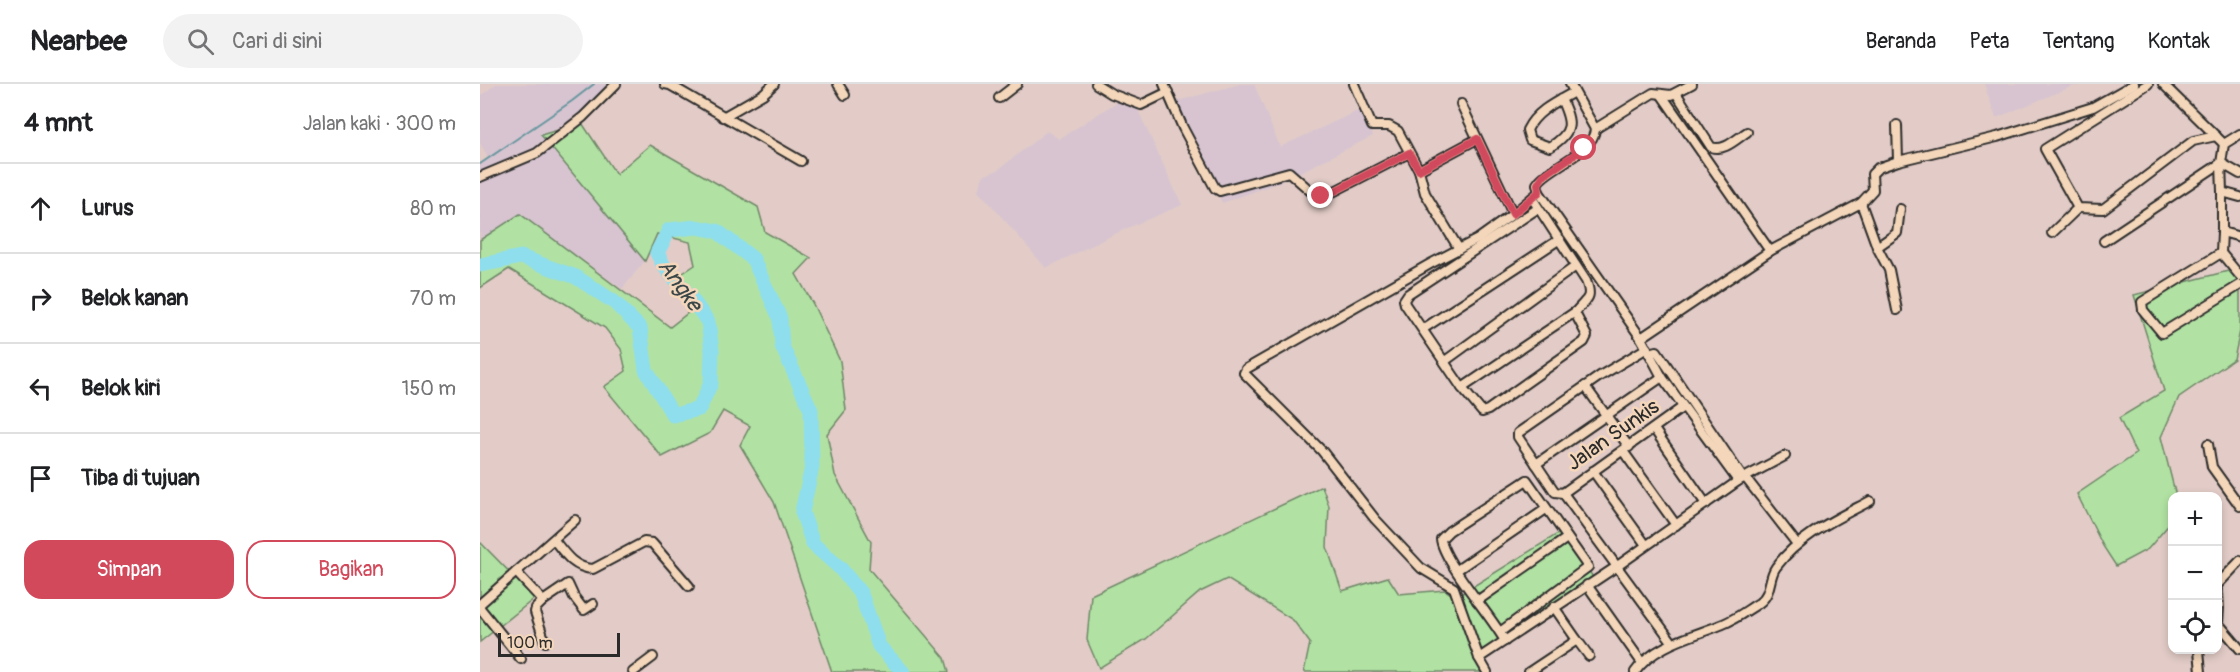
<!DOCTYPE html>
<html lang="id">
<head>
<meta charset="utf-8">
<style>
  body { margin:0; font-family:Pangolin,sans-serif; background:#f2f2f2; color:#202124 }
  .controls { position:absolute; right:18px; bottom:18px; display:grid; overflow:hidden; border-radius:12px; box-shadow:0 3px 9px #0003 }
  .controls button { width:54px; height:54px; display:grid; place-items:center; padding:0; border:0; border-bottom:2px solid #e0e0e0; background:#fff; color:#202124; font:30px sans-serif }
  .scale { position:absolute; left:18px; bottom:15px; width:122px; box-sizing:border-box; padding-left:6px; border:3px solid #2b2b2b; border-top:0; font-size:16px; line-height:21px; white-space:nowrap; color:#2b2b2b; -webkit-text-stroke:4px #f4d7bb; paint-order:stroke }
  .stop { position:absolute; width:18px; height:18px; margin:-14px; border:4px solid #d1495b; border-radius:50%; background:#fff }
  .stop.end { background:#d1495b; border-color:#fff; box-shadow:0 2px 6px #0008 }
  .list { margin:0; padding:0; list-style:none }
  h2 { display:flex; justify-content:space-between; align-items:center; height:78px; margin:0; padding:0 24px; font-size:26px }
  h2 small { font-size:20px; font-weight:400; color:#757577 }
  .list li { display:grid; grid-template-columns:39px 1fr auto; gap:18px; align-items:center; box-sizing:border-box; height:90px; padding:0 24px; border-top:2px solid #e0e0e0 }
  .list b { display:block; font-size:22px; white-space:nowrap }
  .list em { font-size:20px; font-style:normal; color:#757577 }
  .actions { display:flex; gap:12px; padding:18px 24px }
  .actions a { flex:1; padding:14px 0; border:2px solid #d1495b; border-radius:18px; text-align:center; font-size:21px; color:#d1495b }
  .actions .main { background:#d1495b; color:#fff }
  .icon { flex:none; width:33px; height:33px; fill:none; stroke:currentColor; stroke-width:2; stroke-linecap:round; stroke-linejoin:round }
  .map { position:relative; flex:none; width:1760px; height:588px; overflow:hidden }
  header { display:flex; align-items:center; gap:36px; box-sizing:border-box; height:84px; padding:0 30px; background:#fff; border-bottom:2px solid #e0e0e0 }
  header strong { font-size:28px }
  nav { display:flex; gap:33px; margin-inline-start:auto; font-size:21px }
  .search { width:420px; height:54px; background:#f2f2f2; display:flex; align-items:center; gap:15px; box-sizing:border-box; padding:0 21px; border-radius:33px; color:#757577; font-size:22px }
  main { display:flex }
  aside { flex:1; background:#fff }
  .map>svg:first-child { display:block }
  .built { fill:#d7c4d0 }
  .green { fill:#b1e2a3; stroke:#6e8667; stroke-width:1.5 }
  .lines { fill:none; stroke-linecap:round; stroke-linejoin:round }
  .stream { stroke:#67969f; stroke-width:2 }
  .river { stroke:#8fdeed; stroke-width:15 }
  .street-casing { stroke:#2b2b2b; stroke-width:12 }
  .street { stroke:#f4d7bb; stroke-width:8 }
  .route { stroke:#d1495b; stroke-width:8 }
  .labels { text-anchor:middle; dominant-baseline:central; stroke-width:5; stroke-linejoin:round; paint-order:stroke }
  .street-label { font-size:21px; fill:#2b2b2b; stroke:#f4d7bb }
  .water-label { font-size:22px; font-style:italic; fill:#3a4648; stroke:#f4d7bb }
</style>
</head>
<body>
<header>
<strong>Nearbee</strong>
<div class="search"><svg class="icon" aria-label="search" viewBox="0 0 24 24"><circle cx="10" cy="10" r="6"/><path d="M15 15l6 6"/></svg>Cari di sini</div>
<nav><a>Beranda</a><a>Peta</a><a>Tentang</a><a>Kontak</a></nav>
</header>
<main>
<aside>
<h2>4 mnt<small>Jalan kaki · 300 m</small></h2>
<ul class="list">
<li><svg class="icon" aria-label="ahead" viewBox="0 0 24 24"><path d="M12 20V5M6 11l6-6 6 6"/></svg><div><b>Lurus</b></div><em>80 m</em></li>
<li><svg class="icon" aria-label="right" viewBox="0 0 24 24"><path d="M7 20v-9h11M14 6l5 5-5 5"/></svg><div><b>Belok kanan</b></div><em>70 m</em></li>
<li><svg class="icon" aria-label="left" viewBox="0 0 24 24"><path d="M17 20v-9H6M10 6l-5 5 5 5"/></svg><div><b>Belok kiri</b></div><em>150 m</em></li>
<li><svg class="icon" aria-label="arrive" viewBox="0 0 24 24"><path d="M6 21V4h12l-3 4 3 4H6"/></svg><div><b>Tiba di tujuan</b></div></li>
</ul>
<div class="actions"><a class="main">Simpan</a><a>Bagikan</a></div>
</aside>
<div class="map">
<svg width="1760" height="588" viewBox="0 0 1760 588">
  <rect width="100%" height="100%" fill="#e3ccc7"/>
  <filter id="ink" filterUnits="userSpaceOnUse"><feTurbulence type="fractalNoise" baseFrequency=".0167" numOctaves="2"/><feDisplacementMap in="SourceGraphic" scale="12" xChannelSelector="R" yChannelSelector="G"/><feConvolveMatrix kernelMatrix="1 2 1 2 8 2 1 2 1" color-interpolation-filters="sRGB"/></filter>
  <g filter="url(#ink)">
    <g class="built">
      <path d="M16 0H143L102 39 61 51 165 177 142 205 40 131 0 156V81L8 74 0 59V12Z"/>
      <path d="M760 0H774L800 63 882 25 893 52 798 99 742 119 694 18Z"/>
      <path d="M1504 0H1596V1L1516 34Z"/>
      <path d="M640 16 657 24 702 121 645 145 566 184 499 107 503 92 518 86 567 47 579 55Z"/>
    </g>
    <g class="green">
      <path d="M102 39 136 90 170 61 278 123 285 148 331 174 316 190 333 220 360 277 366 326 347 350 355 391 391 458 389 485 465 574 469 588H352L294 418 260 361 270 342 243 327 230 349 182 373 124 303 146 287 141 265 125 244 29 185 0 204V156L40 130 190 243 214 224 194 195 215 181 210 158 177 150 165 177 61 51Z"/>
      <path d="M1760 184V247L1754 275 1699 313 1681 353 1696 412H1692V437L1668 465 1636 482 1623 462 1597 410 1656 370 1639 334 1684 307 1654 211Z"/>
      <path d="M842 402 849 422 847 463 862 507 908 493 919 510 965 506 976 513 1084 446 1114 495 995 575 1002 588H824L830 559 813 536 747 495 720 508 666 555 619 584 607 556 611 511Z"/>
      <path d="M1 459 55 514 0 558V460Z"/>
    </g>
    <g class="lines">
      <path class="stream" d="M0 80 92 17 114 0"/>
      <path class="river" d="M0 181 41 173 96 193 134 218 160 244 166 286 193 331 219 325 231 299 232 266 228 238 211 214 184 182 177 169 189 146 216 143 237 147 273 175 300 234 302 262 331 326 332 383 322 428 333 460 360 484 381 510 399 562 423 588"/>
      <defs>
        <g id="street">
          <path d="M185 0 190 1 321 77"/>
          <path d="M358 0 365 11"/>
          <path d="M616 0 632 10 661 21 688 8"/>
          <path d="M684 0 703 44 735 104 740 107 809 88 835 111H847L929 69"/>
          <path d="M874 0 892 42H909L918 47 939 86"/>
          <path d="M1090 0 1115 45C1114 67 1074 81 1060 96L1057 100 1059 108 1161 254 1182 293 1258 397"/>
          <path d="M1668 0 1565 65 1598 124 1623 125 1713 57 1736 52"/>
          <path d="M1683 0 1744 60"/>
          <path d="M1196 9 1231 63C1244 68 1256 55 1267 48"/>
          <path d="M1181 10 1290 167"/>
          <path d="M519 14 537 0"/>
          <path d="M1081 15C1092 39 1094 48 1070 63L1050 56 1047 46C1056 27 1076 18 1094 8"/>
          <path d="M981 20 1033 130"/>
          <path d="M243 33 283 10 294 0"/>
          <path d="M1417 41 1418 77"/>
          <path d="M1115 45 1173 9 1191 11 1212 0"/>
          <path d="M1760 50 1744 60 1741 79 1760 90"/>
          <path d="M0 93 57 69 103 33 136 0"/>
          <path d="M1742 108V148L1760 153"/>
          <path d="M1052 114 1106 197C1114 217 1104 215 1095 229L1107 252 1104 258 1008 326 1002 328 982 304 925 220 924 216 928 210 1057 125"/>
          <path d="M1381 119 1397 163 1409 186 1417 226"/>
          <path d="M1742 148 1741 169 1662 218 1663 226 1682 249 1760 201"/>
          <path d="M1572 149 1598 124"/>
          <path d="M1624 157 1741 79 1742 108 1760 113"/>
          <path d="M1397 163 1417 149 1420 125"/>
          <path d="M979 165 945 109 939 86 997 55"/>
          <path d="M1741 169 1760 192"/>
          <path d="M943 245 1080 155"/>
          <path d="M1161 254 1290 167 1381 119 1393 106 1392 90 1398 84 1418 77 1517 53 1613 23 1654 0"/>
          <path d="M1169 269 1177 267 1263 394"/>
          <path d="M965 277 1096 182"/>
          <path d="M1105 302 1149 363"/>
          <path d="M982 304 1095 228"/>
          <path d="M1174 345 1226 420"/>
          <path d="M1728 360 1732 383 1760 422"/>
          <path d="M1143 367 1196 441"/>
          <path d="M1056 380 1182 293"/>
          <path d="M1113 387 1166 461"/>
          <path d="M1265 393 1317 460"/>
          <path d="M1083 409 1075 408 1038 353V349L1120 292 1167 264"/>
          <path d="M1083 409 1190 555"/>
          <path d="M1083 409 1203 323"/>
          <path d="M74 456C85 470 94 484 113 485L164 458 172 459 209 502"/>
          <path d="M977 486 1066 425"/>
          <path d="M36 488 63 517 88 500 94 513 104 526 113 520"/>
          <path d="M1738 500 1760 477"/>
          <path d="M1107 501 1160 576"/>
          <path d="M1738 508 1739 524 1738 539 1760 565"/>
          <path d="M63 517 56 524 55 528 65 558"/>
          <path d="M997 517 1087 454"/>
          <path d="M0 520 95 436"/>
          <path d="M0 524 41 575"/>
          <path d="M1020 548 1108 483 1047 396 969 447 961 455C963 477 1012 533 1025 557"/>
          <path d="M1097 556 1109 572"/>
          <path d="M1719 566 1721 588"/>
          <path d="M999 574 1136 483 1258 397 1305 372"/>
          <path d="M153 588 173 573"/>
          <path d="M1007 588 999 574 974 504 941 484 895 435 842 367 764 289 766 285 950 180 998 155 1033 130 1059 108"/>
          <path d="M1049 588 1097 556 1074 523"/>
          <path d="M1155 588C1174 560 1215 552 1243 540 1256 535 1267 526 1279 519 1292 510 1288 494 1296 483 1320 451 1356 435 1390 417"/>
        </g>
      </defs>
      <use href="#street" class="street-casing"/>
      <use href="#street" class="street"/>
    </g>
  </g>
  <g class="lines" filter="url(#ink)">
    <path class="route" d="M841 112 847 111 929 69 939 86 997 55 1033 130 1059 108 1058 100 1063 92 1104 64"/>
  </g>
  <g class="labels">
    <g class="street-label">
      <text transform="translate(1133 351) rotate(-35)">Jalan Sunkis</text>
    </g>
    <g class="water-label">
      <text transform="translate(200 201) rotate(54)">Angke</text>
    </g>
  </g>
</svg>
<div class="controls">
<button>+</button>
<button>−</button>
<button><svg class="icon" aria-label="locate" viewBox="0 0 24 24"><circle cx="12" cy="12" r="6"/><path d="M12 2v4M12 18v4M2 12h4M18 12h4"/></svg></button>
</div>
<div class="scale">100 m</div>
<div class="stop" style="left:1104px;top:64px"></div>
<div class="stop end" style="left:841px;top:112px"></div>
</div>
</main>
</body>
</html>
